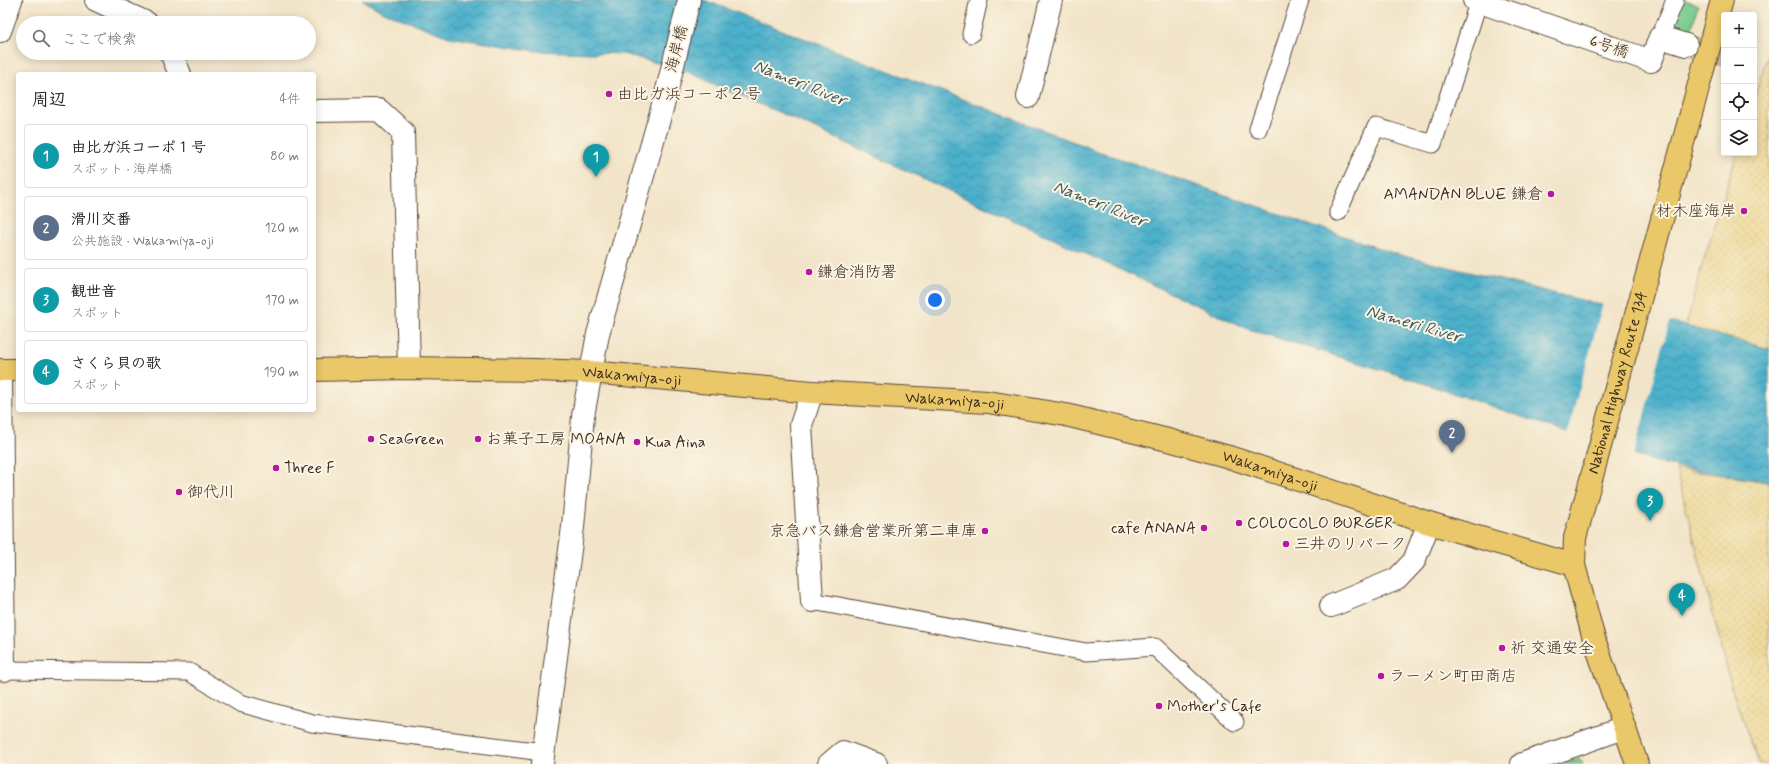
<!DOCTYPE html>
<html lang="ja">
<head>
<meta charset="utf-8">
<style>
  body { margin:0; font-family:Mynerve,"Klee One",sans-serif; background:#f6f6f6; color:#202124 }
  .controls { position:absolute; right:12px; top:12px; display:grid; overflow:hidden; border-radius:4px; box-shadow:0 2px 10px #0003 }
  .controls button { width:36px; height:36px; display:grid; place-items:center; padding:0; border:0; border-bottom:1px solid #e0e0e0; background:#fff; color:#202124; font:20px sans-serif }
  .you { position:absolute; left:935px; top:300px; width:14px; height:14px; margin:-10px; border:3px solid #fff; border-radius:50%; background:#1a73e8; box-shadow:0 0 0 6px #1a73e833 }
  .badge { display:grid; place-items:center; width:26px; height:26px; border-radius:50%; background:#2563eb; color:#fff; font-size:13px; font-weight:700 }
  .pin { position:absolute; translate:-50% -33px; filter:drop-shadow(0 1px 2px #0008) }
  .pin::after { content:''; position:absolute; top:21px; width:14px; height:12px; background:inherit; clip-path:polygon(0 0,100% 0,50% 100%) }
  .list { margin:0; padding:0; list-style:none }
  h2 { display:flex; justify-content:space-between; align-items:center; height:52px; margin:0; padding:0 16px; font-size:17px }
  h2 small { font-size:13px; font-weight:400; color:#757577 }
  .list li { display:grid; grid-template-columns:26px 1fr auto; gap:12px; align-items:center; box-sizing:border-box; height:64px; margin:0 8px 8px; padding:0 8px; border:1px solid #e0e0e0; border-radius:4px }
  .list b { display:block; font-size:15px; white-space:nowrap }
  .list p { margin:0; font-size:13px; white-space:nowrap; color:#757577 }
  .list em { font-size:13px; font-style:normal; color:#757577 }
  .icon { flex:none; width:22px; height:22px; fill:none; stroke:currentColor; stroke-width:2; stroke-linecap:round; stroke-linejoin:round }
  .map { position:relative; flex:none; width:1769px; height:764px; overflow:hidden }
  .search { position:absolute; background:#fff; box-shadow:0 2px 10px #0003; left:16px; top:16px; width:300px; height:44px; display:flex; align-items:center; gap:10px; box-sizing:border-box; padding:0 14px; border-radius:22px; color:#757577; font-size:15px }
  .panel { position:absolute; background:#fff; box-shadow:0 2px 10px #0003; left:16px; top:72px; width:300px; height:340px; border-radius:4px }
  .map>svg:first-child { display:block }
  .green { fill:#74c88c; stroke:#587955 }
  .sand { fill:url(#sand-dots); stroke:#94825e }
  .park { fill:url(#park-crowns); stroke:#587955 }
  .water { fill:url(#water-waves); stroke:#446d74 }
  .pier { fill:#f2e4c8 }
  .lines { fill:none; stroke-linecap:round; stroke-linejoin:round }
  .street-tunnel { stroke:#cdbfa6; stroke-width:22; stroke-dasharray:22 11; stroke-linecap:butt }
  .lane-casing { stroke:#564638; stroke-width:19 }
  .street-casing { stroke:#564638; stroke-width:24 }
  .primary-casing { stroke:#564638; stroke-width:24 }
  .highway-casing { stroke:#564638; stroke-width:24 }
  .lane { stroke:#fff; stroke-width:17 }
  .street { stroke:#fff; stroke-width:22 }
  .primary { stroke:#eac769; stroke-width:22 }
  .highway { stroke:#eac769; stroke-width:22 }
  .poi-dot { fill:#b5179e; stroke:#fcf5e5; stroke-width:1.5 }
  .labels { text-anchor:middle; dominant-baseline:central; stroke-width:4; stroke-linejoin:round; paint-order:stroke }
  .street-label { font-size:16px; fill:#3b2a1e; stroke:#fcf5e5 }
  .poi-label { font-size:16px; fill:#3b2a1e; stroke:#fcf5e5; text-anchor:start }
  .water-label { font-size:17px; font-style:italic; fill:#41595b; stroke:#fcf5e5 }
</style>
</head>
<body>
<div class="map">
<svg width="1769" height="764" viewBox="0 0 1769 764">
  <defs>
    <pattern id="sand-dots" width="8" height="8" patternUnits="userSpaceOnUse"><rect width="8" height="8" fill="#eeda9e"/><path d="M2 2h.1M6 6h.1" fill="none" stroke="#cdbb88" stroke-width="1.8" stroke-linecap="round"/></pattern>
    <pattern id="park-crowns" width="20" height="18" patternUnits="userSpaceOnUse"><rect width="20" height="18" fill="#74c88c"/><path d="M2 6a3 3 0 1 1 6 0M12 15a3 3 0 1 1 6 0" fill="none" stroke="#60a372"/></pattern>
    <pattern id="water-waves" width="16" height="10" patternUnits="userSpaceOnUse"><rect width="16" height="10" fill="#4cb0cb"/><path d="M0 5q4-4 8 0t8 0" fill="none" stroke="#408fa4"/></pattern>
  </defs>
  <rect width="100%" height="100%" fill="#fcf5e5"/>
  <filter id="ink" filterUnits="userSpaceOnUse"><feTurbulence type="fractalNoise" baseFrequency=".025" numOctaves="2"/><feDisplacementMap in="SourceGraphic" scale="8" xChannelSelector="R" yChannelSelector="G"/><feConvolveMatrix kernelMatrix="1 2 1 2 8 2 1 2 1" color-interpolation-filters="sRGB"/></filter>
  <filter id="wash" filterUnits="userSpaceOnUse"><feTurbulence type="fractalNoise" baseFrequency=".012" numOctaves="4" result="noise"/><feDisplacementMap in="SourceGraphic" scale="16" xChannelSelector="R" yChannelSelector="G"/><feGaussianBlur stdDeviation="0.9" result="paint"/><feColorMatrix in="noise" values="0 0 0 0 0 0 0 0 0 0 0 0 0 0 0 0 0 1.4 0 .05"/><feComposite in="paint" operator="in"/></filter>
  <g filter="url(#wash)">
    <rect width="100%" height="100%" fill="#f2e4c8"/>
    <path class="green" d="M1682 0 1691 2 1698 5 1692 29 1670 28Z"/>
    <g class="sand">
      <path d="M1769 51V349L1686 326 1701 269 1737 153H1754V99Z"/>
      <path d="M1676 469 1769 482V764H1759L1734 696Z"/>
    </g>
    <path class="park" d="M1580 758 1583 764H1562Z"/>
    <path class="water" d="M363 0H704L1095 150 1396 254 1686 326 1769 349V482L1664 465 1405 377 1248 329 790 117 731 92 686 71 623 54 536 51 449 37 381 11Z"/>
    <path class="pier" d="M1603 303 1670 320 1633 457 1567 434Z"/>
  </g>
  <g filter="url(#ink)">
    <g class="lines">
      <path class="street-tunnel" d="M1686 45 1724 55"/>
      <defs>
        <g id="lane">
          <path d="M971 34 979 0"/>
          <path d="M1660 37 1675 0"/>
          <path d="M1258 129 1300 0"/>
          <path d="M1338 212 1376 127 1433 144 1479 0"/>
          <path d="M812 601 1086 652 1155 647 1235 722"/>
          <path d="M4 670 189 672 240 703 312 723 543 752"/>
        </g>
        <g id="street">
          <path d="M96 0 147 23"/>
          <path d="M1474 0 1651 61 1660 37 1686 45"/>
          <path d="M0 31 11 0"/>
          <path d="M171 53 180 74"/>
          <path d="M1028 97 1051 0"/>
          <path d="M314 111 379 110 403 132 409 368"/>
          <path d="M1 370 4 670"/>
          <path d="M812 601 801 425 812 392"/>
          <path d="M1331 606 1397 579 1414 561 1429 523"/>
          <path d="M542 764 573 527 583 416 598 334 665 98 689 0"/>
          <path d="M829 764 843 752 876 764"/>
          <path d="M1522 764 1624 728"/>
        </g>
        <g id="primary">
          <path d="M0 370H18"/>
          <path id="s1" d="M314 370 409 368 535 370 590 372 812 392 988 402 1066 415 1172 441 1229 457 1429 523 1574 565"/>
        </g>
        <g id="highway">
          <path id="s2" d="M1637 764 1594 639 1574 565 1575 538 1722 0"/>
        </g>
      </defs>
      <use href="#lane" class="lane-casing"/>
      <use href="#street" class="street-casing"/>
      <use href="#primary" class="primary-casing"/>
      <use href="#highway" class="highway-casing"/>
      <use href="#lane" class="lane"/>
      <use href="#street" class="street"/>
      <use href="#primary" class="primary"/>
      <use href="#highway" class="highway"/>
    </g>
  </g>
  <g class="poi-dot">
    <circle cx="609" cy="94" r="4"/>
    <circle cx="1551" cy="194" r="4"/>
    <circle cx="1744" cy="211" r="4"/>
    <circle cx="809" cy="272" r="4"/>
    <circle cx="371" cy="439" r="4"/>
    <circle cx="478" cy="439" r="4"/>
    <circle cx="637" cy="442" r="4"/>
    <circle cx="276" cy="468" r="4"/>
    <circle cx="179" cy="492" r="4"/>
    <circle cx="1239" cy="523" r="4"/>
    <circle cx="1204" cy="528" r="4"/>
    <circle cx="985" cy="531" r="4"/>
    <circle cx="1286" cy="544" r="4"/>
    <circle cx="1502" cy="648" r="4"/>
    <circle cx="1381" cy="676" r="4"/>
    <circle cx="1159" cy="706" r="4"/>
  </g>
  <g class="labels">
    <g class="street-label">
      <text transform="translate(1609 47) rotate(19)">6号橋</text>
      <text transform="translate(677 49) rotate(-76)">海岸橋</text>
      <text stroke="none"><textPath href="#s1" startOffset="318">Wakamiya-oji</textPath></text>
      <text stroke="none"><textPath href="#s2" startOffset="397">National Highway Route 134</textPath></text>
      <text stroke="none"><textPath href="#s1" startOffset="642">Wakamiya-oji</textPath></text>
      <text stroke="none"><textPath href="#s1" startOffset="966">Wakamiya-oji</textPath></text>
    </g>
    <g class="poi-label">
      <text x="617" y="94">由比ガ浜コーポ２号</text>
      <text x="1543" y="194" text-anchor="end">AMANDAN BLUE 鎌倉</text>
      <text x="1736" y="211" text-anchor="end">材木座海岸</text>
      <text x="817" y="272">鎌倉消防署</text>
      <text x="379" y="439">SeaGreen</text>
      <text x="486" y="439">お菓子工房 MOANA</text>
      <text x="645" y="442">Kua Aina</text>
      <text x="284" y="468">Three F</text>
      <text x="187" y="492">御代川</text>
      <text x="1247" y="523">COLOCOLO BURGER</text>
      <text x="1196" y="528" text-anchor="end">cafe ANANA</text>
      <text x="977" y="531" text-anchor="end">京急バス鎌倉営業所第二車庫</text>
      <text x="1294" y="544">三井のリパーク</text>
      <text x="1510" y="648">祈 交通安全</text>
      <text x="1389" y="676">ラーメン町田商店</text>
      <text x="1167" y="706">Mother's Cafe</text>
    </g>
    <g class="water-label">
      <text transform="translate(800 83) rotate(22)">Nameri River</text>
      <text transform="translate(1100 204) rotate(22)">Nameri River</text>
      <text transform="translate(1414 324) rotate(16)">Nameri River</text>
    </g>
  </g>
</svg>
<div class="controls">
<button>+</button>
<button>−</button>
<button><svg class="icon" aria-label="locate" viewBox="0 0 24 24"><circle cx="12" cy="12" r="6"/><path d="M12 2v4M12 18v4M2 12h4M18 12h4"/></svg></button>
<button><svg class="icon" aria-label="layers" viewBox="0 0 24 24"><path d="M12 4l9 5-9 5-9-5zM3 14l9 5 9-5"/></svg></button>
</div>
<div class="you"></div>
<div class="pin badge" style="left:596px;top:177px;background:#0f9aa8">1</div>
<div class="pin badge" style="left:1452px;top:453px;background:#5c6f8a">2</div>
<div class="pin badge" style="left:1650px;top:521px;background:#0f9aa8">3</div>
<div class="pin badge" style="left:1682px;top:616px;background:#0f9aa8">4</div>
<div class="search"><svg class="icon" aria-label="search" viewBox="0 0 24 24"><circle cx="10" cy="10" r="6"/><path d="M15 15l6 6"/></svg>ここで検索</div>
<section class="panel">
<h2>周辺<small>4件</small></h2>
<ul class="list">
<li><span class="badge" style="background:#0f9aa8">1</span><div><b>由比ガ浜コーポ１号</b><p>スポット · 海岸橋</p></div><em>80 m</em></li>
<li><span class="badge" style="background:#5c6f8a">2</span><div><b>滑川交番</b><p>公共施設 · Wakamiya-oji</p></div><em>120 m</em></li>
<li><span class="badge" style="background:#0f9aa8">3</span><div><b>観世音</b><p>スポット</p></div><em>170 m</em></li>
<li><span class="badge" style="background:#0f9aa8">4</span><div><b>さくら貝の歌</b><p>スポット</p></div><em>190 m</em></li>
</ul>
</section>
</div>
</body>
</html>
